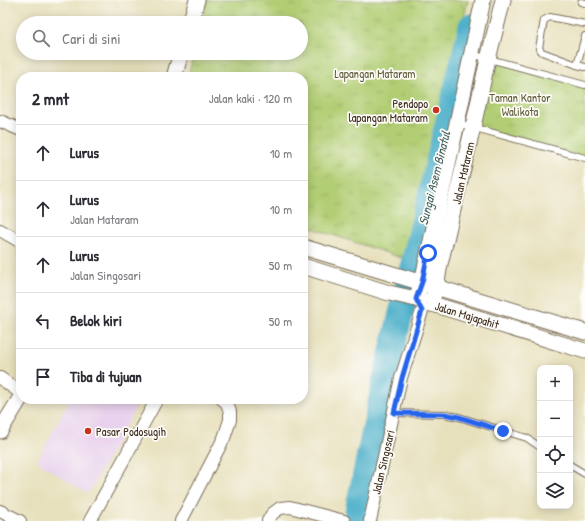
<!DOCTYPE html>
<html lang="id">
<head>
<meta charset="utf-8">
<style>
  body { margin:0; font-family:"Patrick Hand",sans-serif; background:#f2f2f3; color:#2b2b33 }
  .controls { position:absolute; right:12px; bottom:12px; display:grid; overflow:hidden; border-radius:8px; box-shadow:0 2px 10px #0003 }
  .controls button { width:36px; height:36px; display:grid; place-items:center; padding:0; border:0; border-bottom:1px solid #e1e1e2; background:#fff; color:#2b2b33; font:20px sans-serif }
  .stop { position:absolute; width:12px; height:12px; margin:-9px; border:3px solid #2563eb; border-radius:50%; background:#fff }
  .stop.end { background:#2563eb; border-color:#fff; box-shadow:0 1px 4px #0008 }
  .list { margin:0; padding:0; list-style:none }
  h2 { display:flex; justify-content:space-between; align-items:center; height:52px; margin:0; padding:0 16px; font-size:17px }
  h2 small { font-size:13px; font-weight:400; color:#7c7c81 }
  .list li { display:grid; grid-template-columns:26px 1fr auto; gap:12px; align-items:center; box-sizing:border-box; height:56px; padding:0 16px; border-top:1px solid #e1e1e2 }
  .list b { display:block; font-size:15px; white-space:nowrap }
  .list p { margin:0; font-size:13px; white-space:nowrap; color:#7c7c81 }
  .list em { font-size:13px; font-style:normal; color:#7c7c81 }
  .icon { flex:none; width:22px; height:22px; fill:none; stroke:currentColor; stroke-width:2; stroke-linecap:round; stroke-linejoin:round }
  .map { position:relative; flex:none; width:585px; height:521px; overflow:hidden }
  .search { position:absolute; background:#fff; box-shadow:0 2px 10px #0003; left:16px; top:16px; width:292px; height:44px; display:flex; align-items:center; gap:10px; box-sizing:border-box; padding:0 14px; border-radius:22px; color:#7c7c81; font-size:15px }
  .panel { position:absolute; background:#fff; box-shadow:0 2px 10px #0003; left:16px; top:72px; width:292px; height:332px; border-radius:16px }
  .map>svg:first-child { display:block }
  .built { fill:#e9d2ed }
  .grass { fill:url(#grass-tufts); stroke:#767c49 }
  .lines { fill:none; stroke-linecap:round; stroke-linejoin:round }
  .river { stroke:#4aaec9; stroke-width:25 }
  .service-casing { stroke:#776a55; stroke-width:8 }
  .minor-casing { stroke:#776a55; stroke-width:14 }
  .tertiary-casing { stroke:#776a55; stroke-width:17 }
  .service { stroke:#fff; stroke-width:6 }
  .minor { stroke:#fff; stroke-width:12 }
  .tertiary { stroke:#fff; stroke-width:15 }
  .route { stroke:#2563eb; stroke-width:5 }
  .poi-dot { fill:#c8321e; stroke:#fdfcf7; stroke-width:1.5 }
  .labels { text-anchor:middle; dominant-baseline:central; stroke-width:3.5; stroke-linejoin:round; paint-order:stroke }
  .park-label { font-size:12px; fill:#5f5b38; stroke:#fdfcf7 }
  .poi-label { font-size:12px; fill:#3b2a1e; stroke:#fdfcf7; text-anchor:end }
  .street-label { font-size:12px; fill:#3b2a1e; stroke:#fdfcf7 }
  .water-label { font-size:13px; font-style:italic; fill:#415f62; stroke:#fdfcf7 }
</style>
</head>
<body>
<div class="map">
<svg width="585" height="521" viewBox="0 0 585 521">
  <defs>
    <pattern id="grass-tufts" width="24" height="20" patternUnits="userSpaceOnUse"><rect width="24" height="20" fill="#b2ce74"/><path d="M3 7l-1-3M5 7V3M7 7l1-3M15 17l-1-3M17 17v-4M19 17l1-3" fill="none" stroke="#9ab164"/></pattern>
  </defs>
  <rect width="100%" height="100%" fill="#fdfcf7"/>
  <filter id="ink" filterUnits="userSpaceOnUse"><feTurbulence type="fractalNoise" baseFrequency=".025" numOctaves="2"/><feDisplacementMap in="SourceGraphic" scale="8" xChannelSelector="R" yChannelSelector="G"/><feConvolveMatrix kernelMatrix="1 2 1 2 8 2 1 2 1" color-interpolation-filters="sRGB"/></filter>
  <filter id="wash" filterUnits="userSpaceOnUse"><feTurbulence type="fractalNoise" baseFrequency=".012" numOctaves="4" result="noise"/><feDisplacementMap in="SourceGraphic" scale="16" xChannelSelector="R" yChannelSelector="G"/><feGaussianBlur stdDeviation="0.9" result="paint"/><feColorMatrix in="noise" values="0 0 0 0 0 0 0 0 0 0 0 0 0 0 0 0 0 1.4 0 .05"/><feComposite in="paint" operator="in"/></filter>
  <g filter="url(#wash)">
    <rect width="100%" height="100%" fill="#e7e0bc"/>
    <path class="built" d="M70 399H137L140 400 88 494 37 461Z"/>
    <g class="grass">
      <path d="M207 0H468L405 259 303 225V77H188L194 53H301V23H201Z"/>
      <path d="M488 59 585 85V157L473 127Z"/>
    </g>
    <g class="lines">
      <path class="river" d="M355 521 384 383 471 26"/>
    </g>
  </g>
  <g filter="url(#ink)">
    <g class="lines">
      <defs>
        <g id="service">
          <path d="M581 2 585 3"/>
          <path d="M585 24 550 17 544 20 539 48 542 52 577 65 585 67"/>
          <path d="M471 54 585 85"/>
          <path d="M577 65 585 36"/>
          <path d="M457 123 585 158"/>
          <path d="M394 413 444 414 459 417 527 438 540 447"/>
          <path d="M570 465 585 474"/>
        </g>
        <g id="minor">
          <path d="M0 121 21 130"/>
          <path d="M0 230 21 242"/>
          <path d="M0 378 21 393"/>
          <path d="M0 511 20 521"/>
          <path d="M90 521 157 399"/>
          <path d="M181 521 224 438 230 420V412L227 403 222 399"/>
          <path d="M268 521 272 514 280 508 290 507 344 521"/>
          <path d="M370 521 401 378 422 311"/>
        </g>
        <g id="tertiary">
          <path d="M190 23 197 0"/>
          <path d="M174 77 181 53"/>
          <path d="M303 247 585 332"/>
          <path d="M303 266 389 293 416 299 585 351"/>
          <path d="M416 299 422 282 457 123 483 0"/>
          <path d="M431 304 436 287 440 264 473 127 488 59 503 0"/>
          <path d="M0 431 21 397"/>
        </g>
      </defs>
      <use href="#service" class="service-casing"/>
      <use href="#minor" class="minor-casing"/>
      <use href="#tertiary" class="tertiary-casing"/>
      <use href="#service" class="service"/>
      <use href="#minor" class="minor"/>
      <use href="#tertiary" class="tertiary"/>
    </g>
  </g>
  <g class="lines" filter="url(#ink)">
    <path class="route" d="M428 253 422 282 416 299 422 311 402 378 394 413 444 414 459 417 503 431"/>
  </g>
  <g class="poi-dot">
    <circle cx="436" cy="110" r="4"/>
    <circle cx="88" cy="431" r="4"/>
  </g>
  <g class="labels">
    <g class="park-label">
      <text x="375" y="73">Lapangan Mataram</text>
      <text x="520" y="97">Taman Kantor<tspan x="520" dy="14">Walikota</tspan></text>
    </g>
    <g class="poi-label">
      <text x="428" y="103">Pendopo<tspan x="428" dy="14">lapangan Mataram</tspan></text>
      <text x="96" y="431" text-anchor="start">Pasar Podosugih</text>
    </g>
    <g class="street-label">
      <text transform="translate(463 173) rotate(-77)">Jalan Mataram</text>
      <text transform="translate(467 315) rotate(17)">Jalan Majapahit</text>
      <text transform="translate(383 462) rotate(-77)">Jalan Singosari</text>
    </g>
    <g class="water-label">
      <text transform="translate(434 178) rotate(-76)">Sungai Asem Binatul</text>
    </g>
  </g>
</svg>
<div class="controls">
<button>+</button>
<button>−</button>
<button><svg class="icon" aria-label="locate" viewBox="0 0 24 24"><circle cx="12" cy="12" r="6"/><path d="M12 2v4M12 18v4M2 12h4M18 12h4"/></svg></button>
<button><svg class="icon" aria-label="layers" viewBox="0 0 24 24"><path d="M12 4l9 5-9 5-9-5zM3 14l9 5 9-5"/></svg></button>
</div>
<div class="stop" style="left:428px;top:253px"></div>
<div class="stop end" style="left:503px;top:431px"></div>
<div class="search"><svg class="icon" aria-label="search" viewBox="0 0 24 24"><circle cx="10" cy="10" r="6"/><path d="M15 15l6 6"/></svg>Cari di sini</div>
<section class="panel">
<h2>2 mnt<small>Jalan kaki · 120 m</small></h2>
<ul class="list">
<li><svg class="icon" aria-label="ahead" viewBox="0 0 24 24"><path d="M12 20V5M6 11l6-6 6 6"/></svg><div><b>Lurus</b></div><em>10 m</em></li>
<li><svg class="icon" aria-label="ahead" viewBox="0 0 24 24"><path d="M12 20V5M6 11l6-6 6 6"/></svg><div><b>Lurus</b><p>Jalan Mataram</p></div><em>10 m</em></li>
<li><svg class="icon" aria-label="ahead" viewBox="0 0 24 24"><path d="M12 20V5M6 11l6-6 6 6"/></svg><div><b>Lurus</b><p>Jalan Singosari</p></div><em>50 m</em></li>
<li><svg class="icon" aria-label="left" viewBox="0 0 24 24"><path d="M17 20v-9H6M10 6l-5 5 5 5"/></svg><div><b>Belok kiri</b></div><em>50 m</em></li>
<li><svg class="icon" aria-label="arrive" viewBox="0 0 24 24"><path d="M6 21V4h12l-3 4 3 4H6"/></svg><div><b>Tiba di tujuan</b></div></li>
</ul>
</section>
</div>
</body>
</html>
